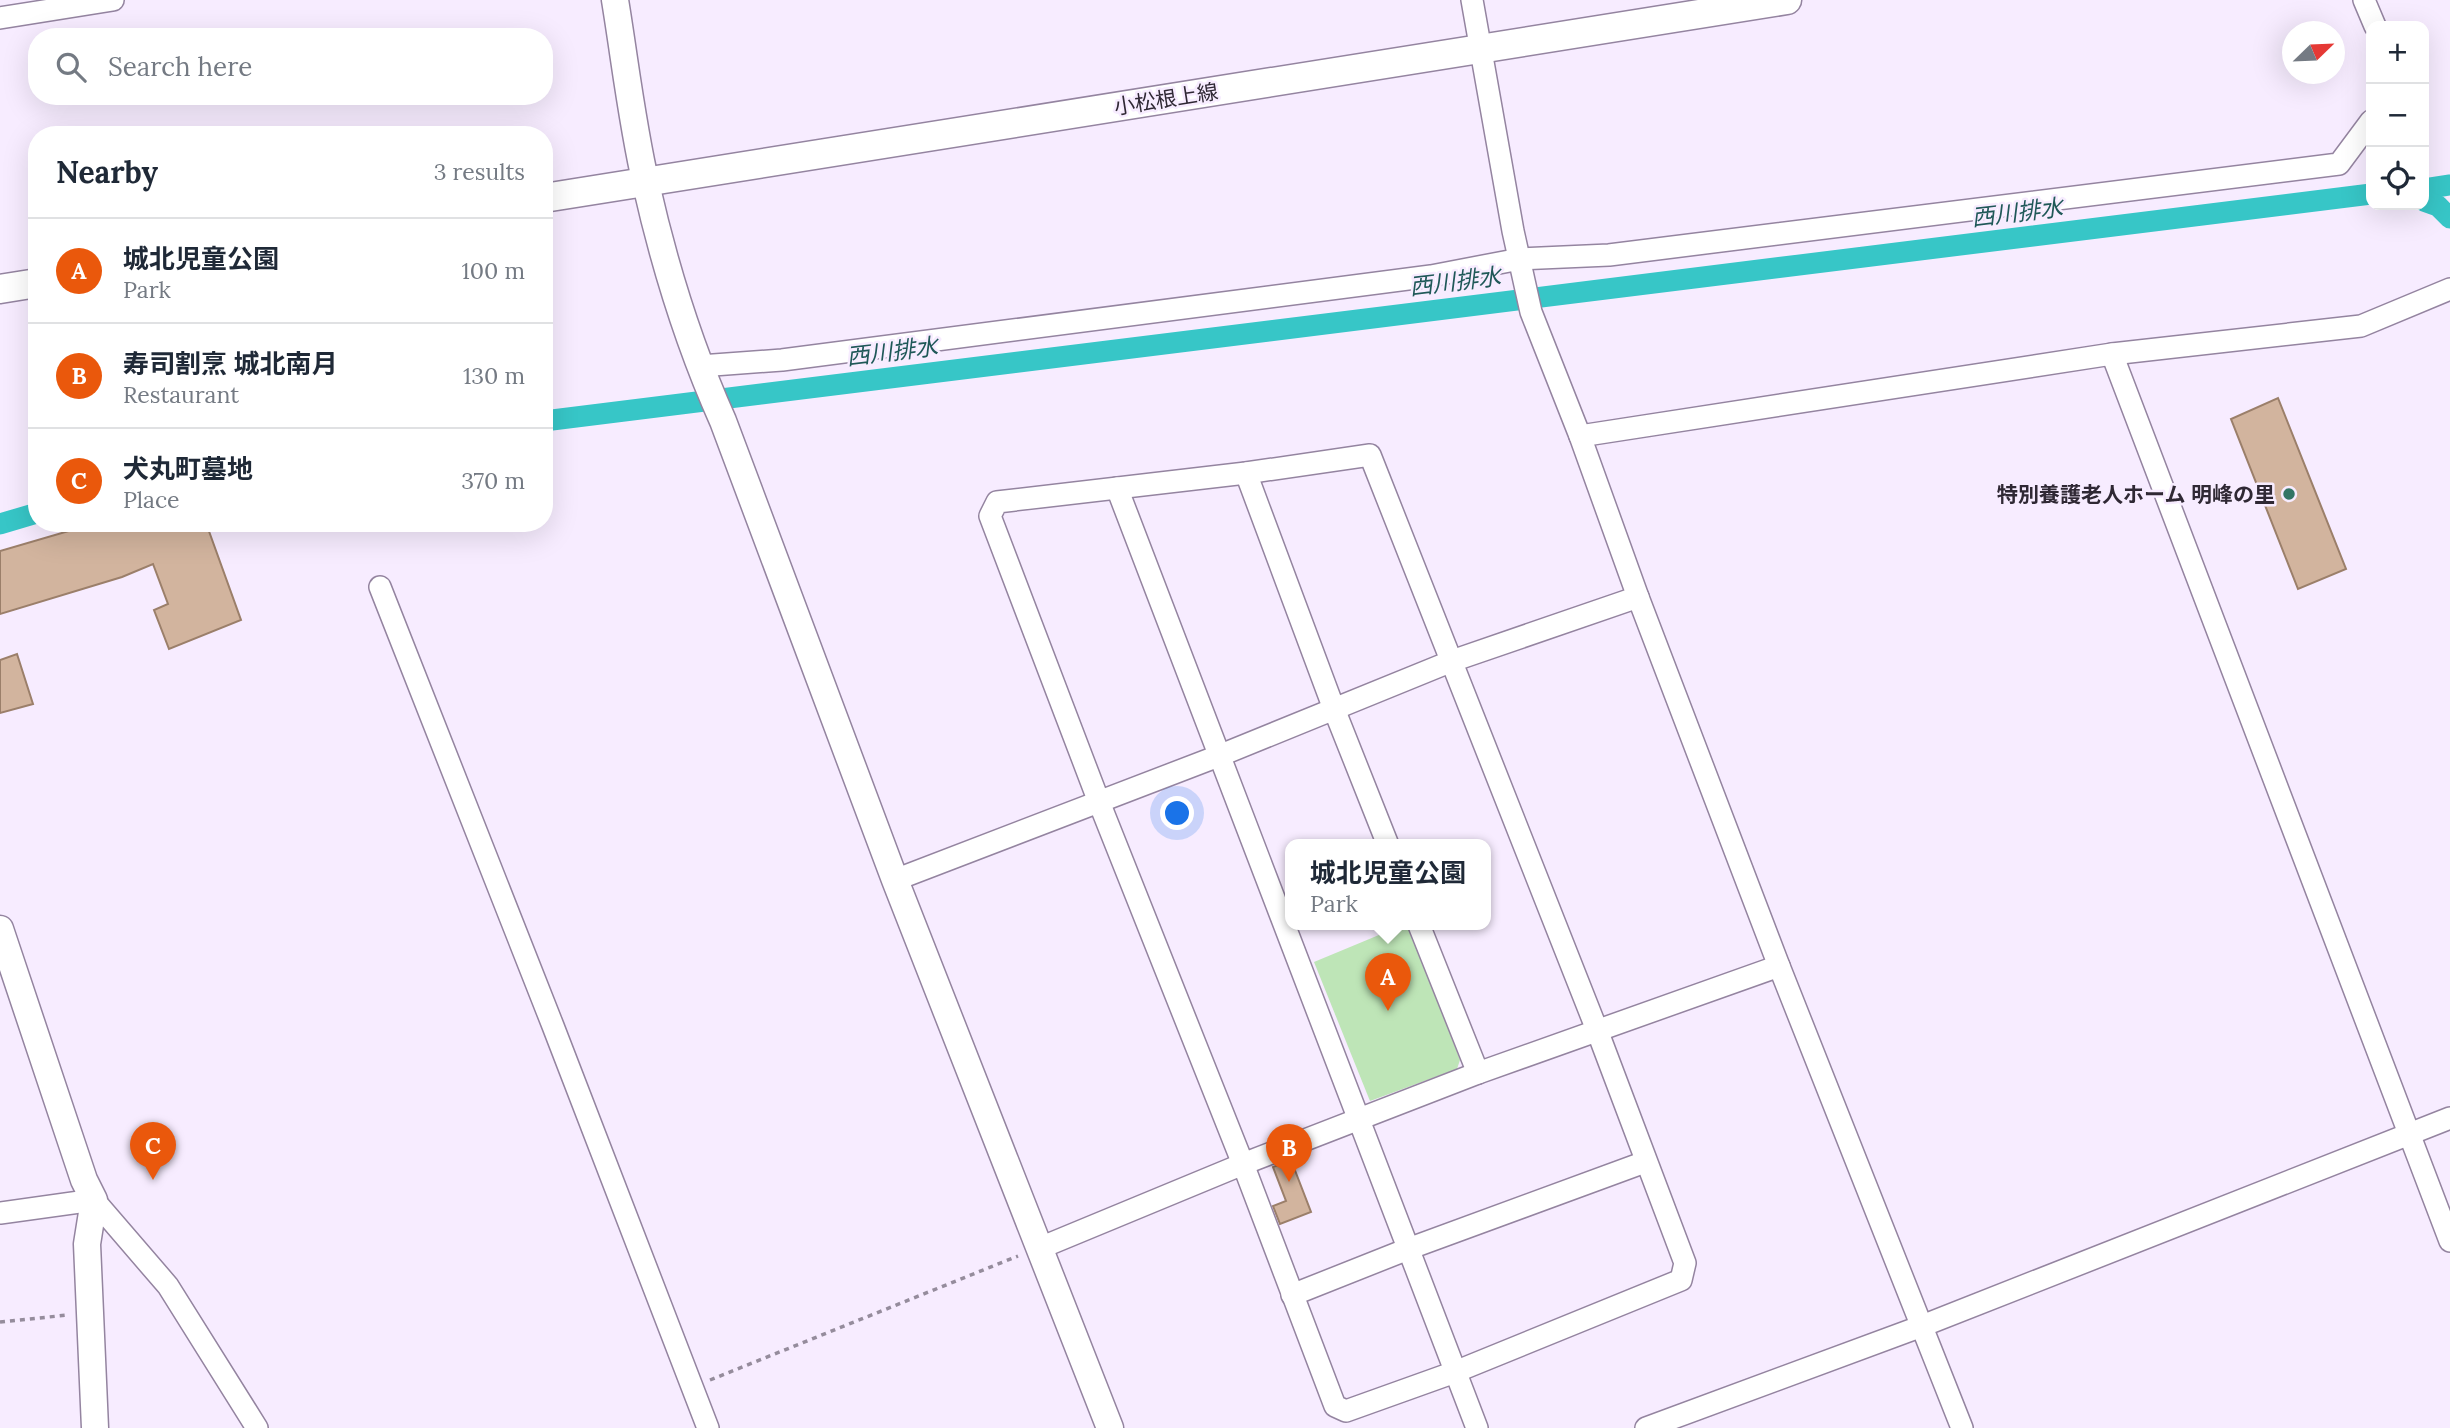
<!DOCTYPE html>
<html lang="en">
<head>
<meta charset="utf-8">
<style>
  body { margin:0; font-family:Lora,"Noto Sans JP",serif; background:#f6f6f7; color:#1f2937 }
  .controls { position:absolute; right:21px; top:21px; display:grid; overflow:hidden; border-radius:14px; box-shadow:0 7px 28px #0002 }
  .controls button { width:63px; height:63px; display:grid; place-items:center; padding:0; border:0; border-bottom:2px solid #e0e1e3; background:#fff; color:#1f2937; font:35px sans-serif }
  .compass { position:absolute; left:2282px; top:21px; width:63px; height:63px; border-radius:50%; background:#fff; box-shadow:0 7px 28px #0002; rotate:67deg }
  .you { position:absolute; left:1178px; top:814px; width:24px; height:24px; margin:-18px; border:5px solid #fff; border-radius:50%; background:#1a73e8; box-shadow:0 0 0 10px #1a73e833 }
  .badge { display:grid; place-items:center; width:46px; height:46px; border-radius:50%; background:#ea580c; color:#fff; font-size:23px; font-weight:700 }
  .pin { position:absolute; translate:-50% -58px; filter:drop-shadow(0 2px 4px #0008) }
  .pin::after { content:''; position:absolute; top:37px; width:24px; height:21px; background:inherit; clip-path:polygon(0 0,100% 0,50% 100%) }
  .popup { position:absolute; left:1285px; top:839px; width:206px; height:91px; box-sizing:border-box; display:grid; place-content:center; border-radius:14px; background:#fff; filter:drop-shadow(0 2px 5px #0005); font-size:23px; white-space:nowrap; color:#747a83 }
  .popup b { font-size:26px; color:#1f2937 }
  .popup::after { content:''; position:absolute; left:50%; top:100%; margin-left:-14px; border:14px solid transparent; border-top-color:#fff }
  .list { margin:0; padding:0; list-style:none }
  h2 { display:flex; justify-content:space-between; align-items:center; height:91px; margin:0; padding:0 28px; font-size:30px }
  h2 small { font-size:23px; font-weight:400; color:#747a83 }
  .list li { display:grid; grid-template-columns:46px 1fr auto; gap:21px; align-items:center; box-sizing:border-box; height:105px; padding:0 28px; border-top:2px solid #e0e1e3 }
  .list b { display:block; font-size:26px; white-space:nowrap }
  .list p { margin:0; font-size:23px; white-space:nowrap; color:#747a83 }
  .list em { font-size:23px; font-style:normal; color:#747a83 }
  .icon { flex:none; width:38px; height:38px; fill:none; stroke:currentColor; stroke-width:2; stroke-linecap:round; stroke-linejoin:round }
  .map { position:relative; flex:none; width:2450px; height:1428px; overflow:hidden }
  .search { position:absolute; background:#fff; box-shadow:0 7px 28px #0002; left:28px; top:28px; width:525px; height:77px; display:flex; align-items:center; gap:18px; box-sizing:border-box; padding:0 24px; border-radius:28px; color:#747a83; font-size:26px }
  .panel { position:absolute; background:#fff; box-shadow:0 7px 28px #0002; left:28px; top:126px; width:525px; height:406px; border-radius:28px }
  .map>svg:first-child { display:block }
  .green { fill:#bee5b7 }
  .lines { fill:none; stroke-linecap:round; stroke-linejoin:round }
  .canal { stroke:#37c6c7; stroke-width:21 }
  .building { fill:#d2b49e; stroke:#9b7f6a; stroke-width:2 }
  .minor-casing { stroke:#9484a0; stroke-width:24 }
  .tertiary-casing { stroke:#9484a0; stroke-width:29 }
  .secondary-casing { stroke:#9484a0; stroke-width:31 }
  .path { stroke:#958c9c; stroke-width:3.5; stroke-dasharray:5 5; stroke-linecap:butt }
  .minor { stroke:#fff; stroke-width:21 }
  .tertiary { stroke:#fff; stroke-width:26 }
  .secondary { stroke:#fff; stroke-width:28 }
  .poi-dot { fill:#337565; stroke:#f7ecff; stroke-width:2.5 }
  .labels { text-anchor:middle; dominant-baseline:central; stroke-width:5; stroke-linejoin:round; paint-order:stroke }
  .street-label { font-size:21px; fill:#2f2834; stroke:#f7ecff }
  .poi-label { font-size:21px; font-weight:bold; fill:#2f2834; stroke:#f7ecff; text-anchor:end }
  .water-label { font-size:23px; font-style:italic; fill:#1f5858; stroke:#f7ecff }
</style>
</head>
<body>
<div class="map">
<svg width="2450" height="1428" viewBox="0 0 2450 1428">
  <rect width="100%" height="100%" fill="#f7ecff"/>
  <path class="green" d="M1403 925H1410L1460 1060 1457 1069 1370 1101 1314 962Z"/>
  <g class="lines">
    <g class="canal">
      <path d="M2424 189 2450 185"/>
      <path d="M2424 201 2438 206 2450 218"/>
      <path d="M544 421 2371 194"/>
      <path d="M0 524 37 513"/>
    </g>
  </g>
  <g class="building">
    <path d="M2278 398 2346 569 2298 589 2231 419Z"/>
    <path d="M96 523H206L241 620 169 649 154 610 168 604 153 564 122 577 0 614V551Z"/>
    <path d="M17 654 33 704 0 713V660Z"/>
    <path d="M1291 1160 1311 1212 1280 1224 1273 1206 1286 1201 1273 1167Z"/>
  </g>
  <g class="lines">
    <defs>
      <g id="minor">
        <path d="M1472 0 1513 231 1531 312 1580 436 1638 597 1779 966 1962 1428"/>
        <path d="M2364 0 2375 26"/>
        <path d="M0 18 113 0"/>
        <path d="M2112 354 2450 1241"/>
        <path d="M700 366 782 360 1431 276 1520 259 1609 255 2339 164 2371 121"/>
        <path d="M1580 436 2112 354 2361 326 2450 289"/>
        <path d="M1370 455 1597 1030 1685 1263 1681 1280 1455 1372 1346 1411 1335 1406 1243 1164 1099 802 990 516 997 502 1246 473Z"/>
        <path d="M1246 473 1334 709 1388 845"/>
        <path d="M1117 488 1477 1428"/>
        <path d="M380 587 553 1026 708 1428"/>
        <path d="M895 880 1221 755 1452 661 1638 597"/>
        <path d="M1419 925 1478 1073"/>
        <path d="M0 1213 94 1200 168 1286 257 1428"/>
        <path d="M1040 1248 1243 1164 1478 1073 1779 966"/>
        <path d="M1292 1295 1408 1249 1645 1162"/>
        <path d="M1646 1428 1922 1326 2450 1118"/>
      </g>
      <g id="tertiary">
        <path d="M615 0C625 61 632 124 646 184 664 264 689 345 723 421L895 880 1110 1428"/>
        <path d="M0 929 84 1180 94 1200 87 1244 95 1428"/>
      </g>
      <g id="secondary">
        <path d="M544 198 1787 0"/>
        <path d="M0 289 37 283"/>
      </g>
    </defs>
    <use href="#minor" class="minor-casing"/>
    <use href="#tertiary" class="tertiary-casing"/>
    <use href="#secondary" class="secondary-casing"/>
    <g class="path">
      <path d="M0 1322 68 1315"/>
      <path d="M710 1380 1018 1256"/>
    </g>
    <use href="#minor" class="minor"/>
    <use href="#tertiary" class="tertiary"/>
    <use href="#secondary" class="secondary"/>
  </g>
  <circle class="poi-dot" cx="2289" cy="494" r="7"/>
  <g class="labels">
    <g class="street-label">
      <text transform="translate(1166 99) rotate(-9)">小松根上線</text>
    </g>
    <g class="poi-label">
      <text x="2275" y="494">特別養護老人ホーム 明峰の里</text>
    </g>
    <g class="water-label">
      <text transform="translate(2017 212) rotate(-7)">西川排水</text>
      <text transform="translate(1455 281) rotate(-7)">西川排水</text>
      <text transform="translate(892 351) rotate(-7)">西川排水</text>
    </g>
  </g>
</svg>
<div class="controls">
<button>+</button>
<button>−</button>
<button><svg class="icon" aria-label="locate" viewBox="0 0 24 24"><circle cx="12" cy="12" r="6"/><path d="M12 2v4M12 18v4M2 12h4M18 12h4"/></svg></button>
</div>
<svg class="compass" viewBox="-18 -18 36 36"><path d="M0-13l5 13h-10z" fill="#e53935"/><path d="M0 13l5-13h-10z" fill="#747a83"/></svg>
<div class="you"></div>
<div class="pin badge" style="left:1388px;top:1011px">A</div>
<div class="popup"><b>城北児童公園</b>Park</div>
<div class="pin badge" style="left:1289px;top:1182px">B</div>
<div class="pin badge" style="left:153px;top:1180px">C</div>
<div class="search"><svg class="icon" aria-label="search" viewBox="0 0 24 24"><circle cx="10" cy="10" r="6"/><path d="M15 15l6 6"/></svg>Search here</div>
<section class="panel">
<h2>Nearby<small>3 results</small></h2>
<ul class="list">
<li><span class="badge">A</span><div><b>城北児童公園</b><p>Park</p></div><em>100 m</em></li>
<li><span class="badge">B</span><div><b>寿司割烹 城北南月</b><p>Restaurant</p></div><em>130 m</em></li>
<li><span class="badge">C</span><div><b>犬丸町墓地</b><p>Place</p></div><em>370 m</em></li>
</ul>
</section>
</div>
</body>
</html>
